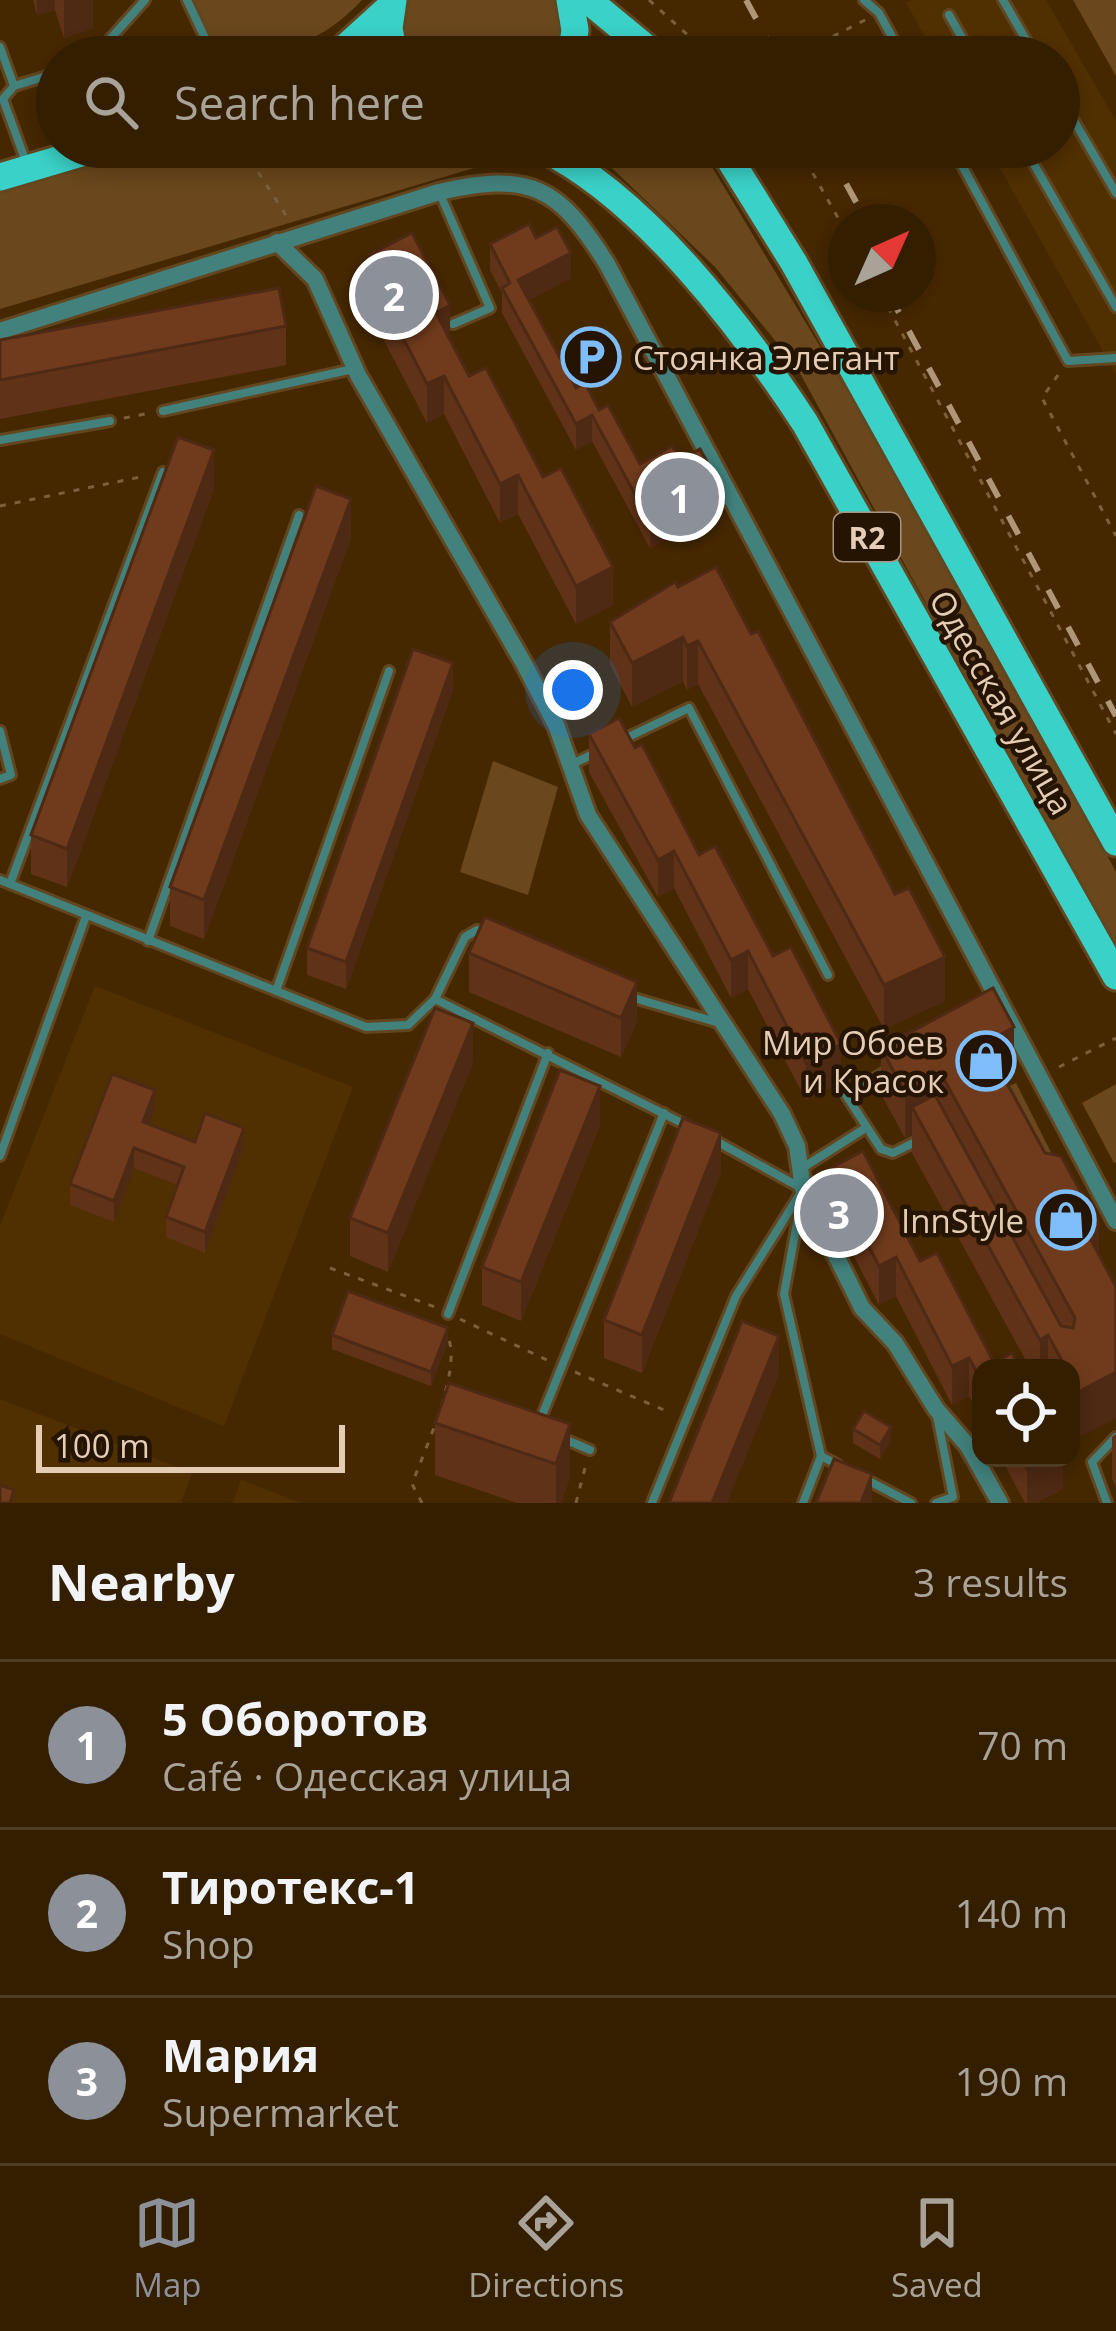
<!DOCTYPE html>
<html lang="en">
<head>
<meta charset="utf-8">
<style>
  body { margin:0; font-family:"Open Sans",sans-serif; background:#3f2b0f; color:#f1f3f6 }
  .controls { position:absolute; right:36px; bottom:36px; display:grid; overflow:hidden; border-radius:24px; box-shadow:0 6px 18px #0003 }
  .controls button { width:108px; height:108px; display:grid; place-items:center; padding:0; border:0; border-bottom:3px solid #4e3c22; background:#341e00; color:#f1f3f6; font:60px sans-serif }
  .compass { position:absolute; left:828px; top:204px; width:108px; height:108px; border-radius:50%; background:#341e00; box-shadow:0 6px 18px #0003; rotate:45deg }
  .scale { position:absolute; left:36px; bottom:30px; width:309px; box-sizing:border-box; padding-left:12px; border:6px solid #e4cdb4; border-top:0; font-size:33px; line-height:42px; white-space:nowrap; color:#e4cdb4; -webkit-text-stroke:9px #241401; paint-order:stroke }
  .you { position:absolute; left:573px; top:690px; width:42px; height:42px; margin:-30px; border:9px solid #fff; border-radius:50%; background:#1a73e8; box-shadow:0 0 0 18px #1a73e833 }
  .badge { display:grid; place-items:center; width:78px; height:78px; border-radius:50%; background:#8c9099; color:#fff; font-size:39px; font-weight:700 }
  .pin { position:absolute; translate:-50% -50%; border:6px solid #fff; box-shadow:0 3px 12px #0006 }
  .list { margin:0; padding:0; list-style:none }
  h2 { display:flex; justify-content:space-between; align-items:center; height:156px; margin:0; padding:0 48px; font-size:51px }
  h2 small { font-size:39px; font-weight:400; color:#a9a299 }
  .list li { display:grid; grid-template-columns:78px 1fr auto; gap:36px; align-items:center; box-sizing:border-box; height:168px; padding:0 48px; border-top:3px solid #4e3c22 }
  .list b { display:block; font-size:45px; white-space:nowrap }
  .list p { margin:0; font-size:39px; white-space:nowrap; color:#a9a299 }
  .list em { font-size:39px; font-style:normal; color:#a9a299 }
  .icon { flex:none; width:66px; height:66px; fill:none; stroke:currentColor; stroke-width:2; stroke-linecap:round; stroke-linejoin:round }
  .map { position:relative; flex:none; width:1116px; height:1503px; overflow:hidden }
  .search { position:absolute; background:#341e00; box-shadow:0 6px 18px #0003; left:36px; right:36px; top:36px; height:132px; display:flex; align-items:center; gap:30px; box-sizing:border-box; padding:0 42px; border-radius:66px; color:#a9a299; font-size:45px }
  .sheet { height:660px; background:#341e00 }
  nav { display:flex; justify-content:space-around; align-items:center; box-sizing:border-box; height:168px; border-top:3px solid #4e3c22; background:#341e00; font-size:33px; color:#a9a299 }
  nav a { display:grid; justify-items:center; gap:6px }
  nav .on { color:#8c9099 }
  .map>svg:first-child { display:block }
  .built { fill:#513000 }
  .green { fill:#6a471c }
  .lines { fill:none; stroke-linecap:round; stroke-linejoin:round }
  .lane-casing { stroke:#624620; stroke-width:14 }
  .street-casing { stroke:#624620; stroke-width:22 }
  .primary-casing { stroke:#624620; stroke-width:33 }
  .path { stroke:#7c603d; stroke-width:3; stroke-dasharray:6 9; stroke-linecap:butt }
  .lane { stroke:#42817c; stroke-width:8 }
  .street { stroke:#42817c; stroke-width:16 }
  .primary { stroke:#3ad1c8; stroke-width:27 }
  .rail { stroke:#af9678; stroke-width:6; stroke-dasharray:21 21; stroke-linecap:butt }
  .wall { fill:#603318 }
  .shaded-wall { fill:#4e2914 }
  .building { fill:#703b1c; stroke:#4e2914; stroke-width:3 }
  .labels { text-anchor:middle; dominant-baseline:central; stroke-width:9; stroke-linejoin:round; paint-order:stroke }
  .shield { fill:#241401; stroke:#aa967e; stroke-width:3 }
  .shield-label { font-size:30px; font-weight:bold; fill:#e4cdb4 }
  .poi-label { font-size:33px; fill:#e4cdb4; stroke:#241401; text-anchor:end }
  .street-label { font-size:33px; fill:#e4cdb4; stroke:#241401 }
</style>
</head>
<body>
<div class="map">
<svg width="1116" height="1503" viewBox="0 0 1116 1503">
  <rect width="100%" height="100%" fill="#462800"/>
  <g class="built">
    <path d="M912 0H1046L1116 121V374L988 147H1059V57H937L906 3Z"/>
    <path d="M95 986 353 1087 224 1426 0 1334V1226Z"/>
    <path d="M0 1399 192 1473 181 1503H0Z"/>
    <path d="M241 1480 301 1503H233Z"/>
  </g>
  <g class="green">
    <path d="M192 0H362C323 42 279 57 222 57Z"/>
    <path d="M406 0H555L561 38 555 57H405L400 32Z"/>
    <path d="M1073 0H1116V76Z"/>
    <path d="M154 147H485L493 156 474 168 0 309V191Z"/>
    <path d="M590 147H700L947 557 1116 872V950L796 366 715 267Z"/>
    <path d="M493 761 558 787 528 895 460 872Z"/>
    <path d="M1016 1083 1069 1188 994 1093Z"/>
    <path d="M1116 1084V1162L1114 1163 1082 1103Z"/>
  </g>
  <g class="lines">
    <defs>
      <g id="lane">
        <path d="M187 0 214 57"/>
        <path d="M864 0 879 13 903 57"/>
        <path d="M1003 0 1036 57"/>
        <path d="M949 15 973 57"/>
        <path d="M0 47 14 86 3 99 26 162"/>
        <path d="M94 57 145 0"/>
        <path d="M14 86 57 73"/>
        <path d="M1059 95 1116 193"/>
        <path d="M952 147 1068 361 1116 358"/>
        <path d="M1024 147 1116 307"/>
        <path d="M440 194 490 308 453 324"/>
        <path d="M163 411 353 369"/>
        <path d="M0 440 110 421"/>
        <path d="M0 731 11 775 0 779"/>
        <path d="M622 740 689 708 828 975"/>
        <path d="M572 764 598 752"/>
        <path d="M0 880 366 1027 408 1025 435 999 690 1127"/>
        <path d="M10 884 163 472"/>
        <path d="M148 941 299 515"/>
        <path d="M276 991 389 671"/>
        <path d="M627 996 716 1022"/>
        <path d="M435 999 465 937 477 930 487 935"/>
        <path d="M885 1072 846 1095 881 1149 893 1153 919 1140"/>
        <path d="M0 1156 86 916"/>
        <path d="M804 1167 864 1129"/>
        <path d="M802 1196 784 1294 821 1456 838 1465"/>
        <path d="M448 1314 548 1053"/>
        <path d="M539 1423 664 1113"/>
        <path d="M564 1439 590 1450"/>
        <path d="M867 1480 911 1503"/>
        <path d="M652 1503 736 1296 803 1189 714 1140"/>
        <path d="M803 1503 821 1456"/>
        <path d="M936 1503 953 1497 937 1416"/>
        <path d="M1107 1503 1092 1462 1116 1437"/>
      </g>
      <g id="street">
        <path d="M277 242 315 279 358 375 523 662 556 725 588 815 782 1114 797 1146 803 1189 862 1308 895 1343 936 1409 968 1446 1000 1503"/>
        <path d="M0 331 439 192C531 171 559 187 607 264L1116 1221"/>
      </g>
      <g id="primary">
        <path d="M393 0 389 28 394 57"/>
        <path d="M570 0 575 30 571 57"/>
        <path d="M588 0 657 57"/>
        <path d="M335 57 391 6"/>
        <path d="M540 147C643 196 744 330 805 423L1116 976"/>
        <path d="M722 147 794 263 1116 842"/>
        <path d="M0 177 101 147"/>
      </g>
    </defs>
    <use href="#lane" class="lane-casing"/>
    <use href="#street" class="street-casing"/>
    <use href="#primary" class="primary-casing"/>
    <g class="path">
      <path d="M649 0 712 57"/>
      <path d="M793 57 867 19"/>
      <path d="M242 147 289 220"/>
      <path d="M798 147 846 232"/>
      <path d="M607 160 632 147"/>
      <path d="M881 294 1116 734"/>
      <path d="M1058 375 1042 398 1116 536"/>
      <path d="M124 418 150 413"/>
      <path d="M0 506 145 476"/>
      <path d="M1059 1067 1116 1038"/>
      <path d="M330 1268 435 1307"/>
      <path d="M460 1319 549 1361"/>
      <path d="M575 1372 671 1413"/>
      <path d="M422 1503 412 1484C425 1449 462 1370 448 1337"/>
      <path d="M576 1503 586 1464"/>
    </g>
    <use href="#lane" class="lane"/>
    <use href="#street" class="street"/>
    <use href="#primary" class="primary"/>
    <g class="rail">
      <path d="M746 0 777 57"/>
      <path d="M826 147 867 222"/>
      <path d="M889 294 1116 716"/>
    </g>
  </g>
  <g class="wall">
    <path d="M33 0H93V28L64 38 55 10 37 15Z"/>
    <path d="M536 238 571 278 529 300 576 388 599 410 640 464 720 510 650 548 592 441 576 450 502 313V293L490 270V244Z"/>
    <path d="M369 255 450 340 469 376 543 477 613 605 576 624 518 514 500 523 444 414 427 423 376 325V307L369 294Z"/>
    <path d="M286 326V365L0 419V340Z"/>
    <path d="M214 489 67 887 31 874V835Z"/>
    <path d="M351 538 204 939 170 926V887Z"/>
    <path d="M678 587 751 634 895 894 945 1001 884 1029 698 684 687 690 683 681 632 707 610 665V622Z"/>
    <path d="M453 690 346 989 307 975V948Z"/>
    <path d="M589 734 699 855 773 956 841 1082 806 1100 748 989 731 998 674 888 658 897 589 772Z"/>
    <path d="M469 953 637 1021 621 1057 469 992Z"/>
    <path d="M881 1048 1014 1074 1005 1079 1045 1153 1099 1225 1078 1438 1071 1425V1368H1030L912 1153V1135L905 1138 881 1094Z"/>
    <path d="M473 1062 388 1272 350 1256V1218Z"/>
    <path d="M155 1111 150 1124 195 1142 244 1149 205 1253 166 1237V1217L178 1185 134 1168 114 1222 70 1205V1184Z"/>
    <path d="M600 1125 521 1321 482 1305V1267Z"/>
    <path d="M829 1169 920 1261 981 1368V1419L969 1396 952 1405 896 1296 879 1305 829 1208Z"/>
    <path d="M721 1172 642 1373 604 1358V1320Z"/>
    <path d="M332 1335 448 1342 431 1386 332 1349Z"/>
    <path d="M435 1423 570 1424V1477L561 1503H517L435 1475Z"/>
    <path d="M853 1429 891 1441 880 1459 853 1443Z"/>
    <path d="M1116 1434V1488L1112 1479V1437Z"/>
    <path d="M1001 1458H1063V1489L1036 1503H1025Z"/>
  </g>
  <g class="shaded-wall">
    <path d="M37 0H55V10L37 15Z"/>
    <path d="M64 0H93V28L64 38Z"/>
    <path d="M571 253V278L518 306V280Z"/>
    <path d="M450 305V344L436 313Z"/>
    <path d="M444 376V414L427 423V384Z"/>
    <path d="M592 415V441L576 450V424Z"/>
    <path d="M214 450V489L67 887V849Z"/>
    <path d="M518 475V514L500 523V484Z"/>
    <path d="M720 485V510L650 548V522Z"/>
    <path d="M351 499V538L204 939V900Z"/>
    <path d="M613 567V605L576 624V586Z"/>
    <path d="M683 637V681L632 707V663Z"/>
    <path d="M698 641V684L687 690V646Z"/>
    <path d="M453 663V690L346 989V962Z"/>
    <path d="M674 851V888L658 897V860Z"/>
    <path d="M748 951V989L731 998V960Z"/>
    <path d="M945 957V1001L884 1029V985Z"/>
    <path d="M637 982V1021L621 1057V1018Z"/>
    <path d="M473 1023V1062L388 1272V1233Z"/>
    <path d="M1014 1027V1074L985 1089V1043Z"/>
    <path d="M841 1044V1082L806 1100V1063Z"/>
    <path d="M935 1077V1123L912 1107V1135L905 1138V1092Z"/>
    <path d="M600 1086V1125L521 1321V1282Z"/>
    <path d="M155 1090V1111L143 1143V1122Z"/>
    <path d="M244 1128V1149L205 1253V1232Z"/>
    <path d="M721 1133V1172L642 1373V1335Z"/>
    <path d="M134 1148V1168L114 1222V1201Z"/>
    <path d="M1099 1225V1271L1091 1240Z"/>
    <path d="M896 1257V1296L879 1305V1266Z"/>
    <path d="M448 1328V1342L431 1386V1372Z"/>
    <path d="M1048 1335V1368H1040V1340Z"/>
    <path d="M779 1336V1375L727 1503H712Z"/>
    <path d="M969 1358V1396L952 1405V1366Z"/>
    <path d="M1116 1372V1418L1078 1438V1392Z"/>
    <path d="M570 1424V1477L561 1503H556V1464Z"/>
    <path d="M891 1427V1441L880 1459V1445Z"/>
    <path d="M1049 1458H1063V1489L1036 1503H1027V1469Z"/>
    <path d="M872 1474V1503H861Z"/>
  </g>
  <g class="building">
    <path d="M529 224 536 238 557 227 571 253 518 280 576 388 585 383 599 410 608 405 640 464 672 446 682 459 700 449 720 485 650 522 592 415 576 424 502 288 510 283 490 244Z"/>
    <path d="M412 233 450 305 436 313 469 376 486 368 543 477 561 468 613 567 576 586 518 475 500 484 444 376 427 384 376 286 383 282 369 255Z"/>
    <path d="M279 288 286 326 0 380V340Z"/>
    <path d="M178 437 214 450 67 849 31 835Z"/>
    <path d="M316 486 351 499 204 900 170 887Z"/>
    <path d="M716 567 751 634 758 631 895 894 909 888 945 957 884 985 698 641 687 646 683 637 632 663 610 622 675 582 678 587Z"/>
    <path d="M413 649 453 663 346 962 307 948Z"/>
    <path d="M619 718 635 748 642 744 699 855 715 846 773 956 791 947 841 1044 806 1063 748 951 731 960 674 851 658 860 589 734Z"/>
    <path d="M485 917 637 982 621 1018 469 953Z"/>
    <path d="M993 988 1014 1027 985 1043 1045 1153 1061 1156 1099 1225 1091 1240 1116 1287V1372L1078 1392 1071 1378V1368H1066L1048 1335 1040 1340 912 1107 935 1095 1061 1326 1073 1328 1075 1318 945 1081 935 1077 905 1092 881 1048Z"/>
    <path d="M435 1008 473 1023 388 1233 350 1218Z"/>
    <path d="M560 1070 600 1086 521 1282 482 1267Z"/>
    <path d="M112 1074 155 1090 143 1122 195 1142 205 1113 244 1128 205 1232 166 1217 184 1167 134 1148 114 1201 70 1184Z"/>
    <path d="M683 1118 721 1133 642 1335 604 1320Z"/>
    <path d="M863 1151 920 1261 937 1253 994 1363 1012 1353 1020 1368H981V1380L969 1358 952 1366 896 1257 879 1266 829 1169Z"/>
    <path d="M348 1291 448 1328 431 1372 332 1335Z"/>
    <path d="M742 1321 779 1336 712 1503H669Z"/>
    <path d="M449 1383 570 1424 556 1464 435 1423Z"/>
    <path d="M864 1411 891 1427 880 1445 853 1429Z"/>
    <path d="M1022 1458H1049L1027 1469Z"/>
    <path d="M834 1459 872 1474 861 1503H816Z"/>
    <path d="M0 1485 14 1490 10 1503H0Z"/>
  </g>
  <defs>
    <symbol id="parking-ring" viewBox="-11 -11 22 22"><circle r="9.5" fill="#241401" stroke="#7fbdfa" stroke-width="1.5"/><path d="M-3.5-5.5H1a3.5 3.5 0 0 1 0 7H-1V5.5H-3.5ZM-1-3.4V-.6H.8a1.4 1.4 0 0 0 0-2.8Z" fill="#7fbdfa"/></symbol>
    <symbol id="shop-ring" viewBox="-11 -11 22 22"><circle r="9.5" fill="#241401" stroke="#7fbdfa" stroke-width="1.5"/><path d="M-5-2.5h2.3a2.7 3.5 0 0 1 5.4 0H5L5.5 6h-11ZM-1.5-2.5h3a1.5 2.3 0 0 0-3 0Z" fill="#7fbdfa"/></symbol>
  </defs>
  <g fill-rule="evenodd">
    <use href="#parking-ring" x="558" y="324" width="66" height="66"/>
    <use href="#shop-ring" x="953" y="1028" width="66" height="66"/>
    <use href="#shop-ring" x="1033" y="1187" width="66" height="66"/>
  </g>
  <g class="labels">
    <rect class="shield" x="834" y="513" width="66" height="48" rx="9"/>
    <g class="shield-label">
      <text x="867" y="537">R2</text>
    </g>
    <g class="poi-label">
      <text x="633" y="357" text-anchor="start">Стоянка Элегант</text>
      <text x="944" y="1042">Мир Обоев<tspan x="944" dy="38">и Красок</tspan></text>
      <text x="1024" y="1220">InnStyle</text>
    </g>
    <g class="street-label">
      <text transform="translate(1002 702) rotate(60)">Одесская улица</text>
    </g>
  </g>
</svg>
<div class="controls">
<button><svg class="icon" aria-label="locate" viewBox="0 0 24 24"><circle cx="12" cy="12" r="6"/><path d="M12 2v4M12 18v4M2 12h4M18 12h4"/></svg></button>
</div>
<svg class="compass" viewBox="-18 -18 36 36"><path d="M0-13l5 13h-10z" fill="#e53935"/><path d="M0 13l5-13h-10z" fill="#a9a299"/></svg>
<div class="scale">100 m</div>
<div class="you"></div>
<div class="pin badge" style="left:680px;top:497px">1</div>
<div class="pin badge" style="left:394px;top:295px">2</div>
<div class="pin badge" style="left:839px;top:1213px">3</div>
<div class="search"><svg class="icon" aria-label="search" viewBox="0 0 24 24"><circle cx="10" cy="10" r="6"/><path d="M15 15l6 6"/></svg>Search here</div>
</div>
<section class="sheet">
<h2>Nearby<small>3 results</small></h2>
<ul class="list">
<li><span class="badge">1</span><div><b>5 Оборотов</b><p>Café · Одесская улица</p></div><em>70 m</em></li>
<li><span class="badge">2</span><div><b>Тиротекс-1</b><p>Shop</p></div><em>140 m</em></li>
<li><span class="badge">3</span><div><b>Мария</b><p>Supermarket</p></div><em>190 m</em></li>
</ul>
</section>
<nav>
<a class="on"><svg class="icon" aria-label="map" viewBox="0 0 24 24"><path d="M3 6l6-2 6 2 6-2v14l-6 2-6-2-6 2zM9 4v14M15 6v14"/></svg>Map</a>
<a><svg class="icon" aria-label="directions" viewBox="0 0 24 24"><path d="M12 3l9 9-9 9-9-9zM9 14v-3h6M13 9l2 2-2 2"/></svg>Directions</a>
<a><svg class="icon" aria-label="saved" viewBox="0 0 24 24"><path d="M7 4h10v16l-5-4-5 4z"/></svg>Saved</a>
</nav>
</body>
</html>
